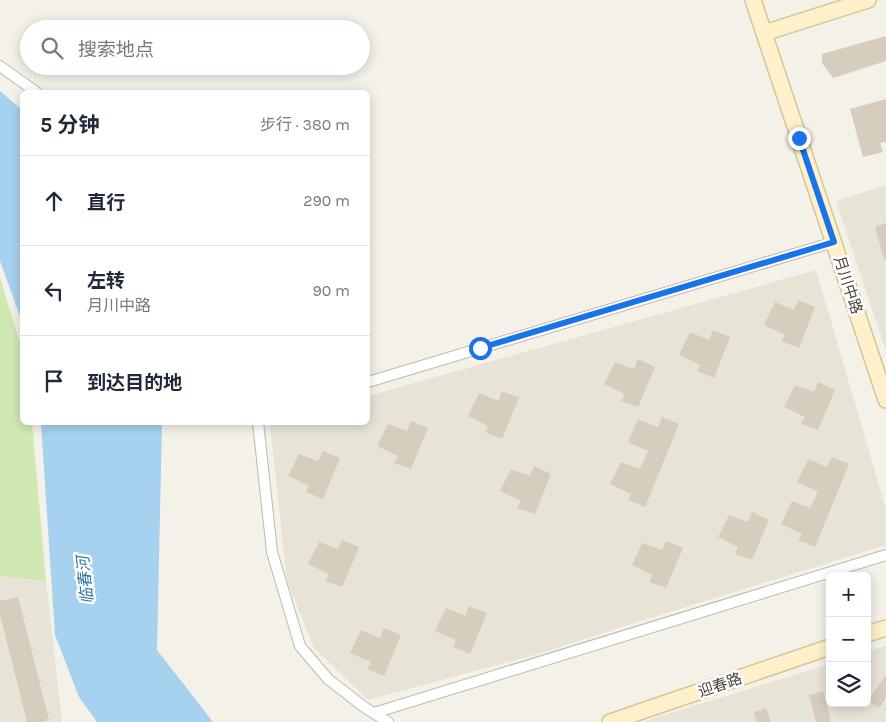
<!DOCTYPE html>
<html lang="zh">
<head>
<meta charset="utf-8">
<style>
  body { margin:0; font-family:Karla,"Noto Sans SC",sans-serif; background:#f6f6f7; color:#1f2937 }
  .controls { position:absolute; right:15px; bottom:15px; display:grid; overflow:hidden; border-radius:8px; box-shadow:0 2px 12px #0003 }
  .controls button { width:45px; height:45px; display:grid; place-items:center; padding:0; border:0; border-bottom:1px solid #e0e1e3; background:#fff; color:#1f2937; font:25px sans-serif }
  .stop { position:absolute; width:15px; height:15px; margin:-11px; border:4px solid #1a73e8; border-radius:50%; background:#fff }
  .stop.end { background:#1a73e8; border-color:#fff; box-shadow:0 1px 5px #0008 }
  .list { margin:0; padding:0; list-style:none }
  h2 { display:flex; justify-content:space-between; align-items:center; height:65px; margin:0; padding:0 20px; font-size:21px }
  h2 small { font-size:16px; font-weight:400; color:#747a83 }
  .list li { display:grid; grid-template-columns:32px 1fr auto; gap:15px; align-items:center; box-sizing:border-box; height:90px; padding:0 20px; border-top:1px solid #e0e1e3 }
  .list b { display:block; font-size:19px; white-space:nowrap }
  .list p { margin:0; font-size:16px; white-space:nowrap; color:#747a83 }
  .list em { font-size:16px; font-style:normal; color:#747a83 }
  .icon { flex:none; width:28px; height:28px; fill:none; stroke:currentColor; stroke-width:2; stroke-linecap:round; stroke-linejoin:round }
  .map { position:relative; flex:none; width:886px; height:722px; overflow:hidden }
  .search { position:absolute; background:#fff; box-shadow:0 2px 12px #0003; left:20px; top:20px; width:350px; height:55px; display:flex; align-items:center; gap:12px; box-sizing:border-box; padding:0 18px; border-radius:28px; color:#747a83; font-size:19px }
  .panel { position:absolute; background:#fff; box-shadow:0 2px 12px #0003; left:20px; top:90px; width:350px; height:335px; border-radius:8px }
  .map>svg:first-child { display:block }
  .residential { fill:#e8e3d7 }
  .green { fill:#d0e8b2 }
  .water { fill:#a6d2f0 }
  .building { fill:#d6cdbe }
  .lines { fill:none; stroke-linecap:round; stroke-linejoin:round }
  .street-casing { stroke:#c0b9ab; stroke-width:12 }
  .secondary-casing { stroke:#d4c599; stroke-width:18 }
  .street { stroke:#fff; stroke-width:10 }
  .secondary { stroke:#fef1c9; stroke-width:15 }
  .route { stroke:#1a73e8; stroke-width:6 }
  .labels { text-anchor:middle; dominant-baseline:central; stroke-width:5; stroke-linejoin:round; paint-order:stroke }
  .street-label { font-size:15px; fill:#484137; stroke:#fff }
  .water-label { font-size:16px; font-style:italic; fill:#2e77ac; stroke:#fff }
</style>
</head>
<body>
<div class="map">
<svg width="886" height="722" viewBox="0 0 886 722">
  <rect width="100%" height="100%" fill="#f4f1e9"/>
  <g class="residential">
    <path d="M886 185V351L836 201Z"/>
    <path d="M816 270 886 509V545L631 624 538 654 368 700 314 648 287 581 270 424 275 422H368V396Z"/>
    <path d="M0 576 46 581 62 722H0Z"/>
    <path d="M886 646V722H642L830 664V703H867V652Z"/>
  </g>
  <path class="green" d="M0 278 22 349V422L32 423 46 581 0 576Z"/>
  <g class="water">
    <path d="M0 91 22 110V322L0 261Z"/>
    <path d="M41 423H162L157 650 213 722H97L79 697 55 635Z"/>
  </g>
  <g class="building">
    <path d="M886 36V61L833 78 822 63V54Z"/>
    <path d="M886 99V142L880 143 883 152 863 157 850 109Z"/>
    <path d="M886 223V259H884L875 227Z"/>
    <path d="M798 300 815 307 799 348 781 341 785 335 764 325 775 302 794 310Z"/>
    <path d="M713 330 730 337 714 378 697 371 700 365 679 355 690 332 709 340Z"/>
    <path d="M638 359 655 367 638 407 621 401 625 394 604 384 615 362 634 369Z"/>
    <path d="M818 382 835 390 818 430 801 424 805 417 784 407 795 385 814 392Z"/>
    <path d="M502 391 519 398 502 439 485 432 488 426 468 416 479 393 498 401Z"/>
    <path d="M662 417 679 424 645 507 628 500 631 494 610 484 621 462 640 469 645 458 648 451 628 442 638 419 658 427Z"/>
    <path d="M411 421 428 428 411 469 394 463 398 456 377 446 388 424 407 431Z"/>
    <path d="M323 451 340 458 323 499 306 492 309 486 288 476 299 454 318 461Z"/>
    <path d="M832 457 849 464 815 547 798 540 802 534 781 524 792 501 810 508 818 492 797 482 808 459 827 467Z"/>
    <path d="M534 466 551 474 535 514 517 508 521 501 500 491 511 469 530 476Z"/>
    <path d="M752 512 769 520 752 560 735 554 738 547 718 537 729 515 748 522Z"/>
    <path d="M342 540 359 547 342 587 325 581 329 574 308 564 319 542 338 549Z"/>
    <path d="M666 541 683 548 666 588 649 582 652 575 632 565 642 543 662 550Z"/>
    <path d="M18 597 49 720 41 722H27L0 615V601Z"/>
    <path d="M469 606 487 613 470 654 453 647 456 640 435 631 446 608 465 616Z"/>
    <path d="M384 628 401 635 384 676 367 669 371 662 350 653 361 630 380 638Z"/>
    <path d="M886 675V698L879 708 868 701Z"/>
    <path d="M823 691 831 722H816L809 695Z"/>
    <path d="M766 708 771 722H757L754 712Z"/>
  </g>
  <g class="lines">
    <defs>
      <g id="street">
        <path d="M0 66 36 92"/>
        <path d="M368 382 834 242"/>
        <path d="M258 422 272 552 300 646 328 679 364 707 388 722"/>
        <path d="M374 713 886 555"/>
      </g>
      <g id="secondary">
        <path d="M753 0 886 400"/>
        <path d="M764 33 868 0"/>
        <path d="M867 634 886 628"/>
        <path d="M610 722 830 647"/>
      </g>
    </defs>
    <use href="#street" class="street-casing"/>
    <use href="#secondary" class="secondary-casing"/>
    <use href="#street" class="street"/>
    <use href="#secondary" class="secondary"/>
  </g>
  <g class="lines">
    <path class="route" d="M480 348 834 242 799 138"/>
  </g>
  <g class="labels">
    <g class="street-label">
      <text transform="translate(848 285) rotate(72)">月川中路</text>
      <text transform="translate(720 685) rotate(-19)">迎春路</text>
    </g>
    <g class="water-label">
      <text transform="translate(85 580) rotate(-96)">临春河</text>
    </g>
  </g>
</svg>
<div class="controls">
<button>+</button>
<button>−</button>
<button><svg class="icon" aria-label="layers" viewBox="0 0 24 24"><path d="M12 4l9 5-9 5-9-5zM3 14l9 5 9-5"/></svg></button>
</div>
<div class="stop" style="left:480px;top:348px"></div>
<div class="stop end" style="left:799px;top:138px"></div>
<div class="search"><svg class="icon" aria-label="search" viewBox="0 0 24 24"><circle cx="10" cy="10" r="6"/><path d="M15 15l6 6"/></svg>搜索地点</div>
<section class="panel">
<h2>5 分钟<small>步行 · 380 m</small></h2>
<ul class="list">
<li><svg class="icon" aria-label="ahead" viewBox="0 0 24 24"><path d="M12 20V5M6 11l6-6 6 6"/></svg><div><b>直行</b></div><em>290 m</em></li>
<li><svg class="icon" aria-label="left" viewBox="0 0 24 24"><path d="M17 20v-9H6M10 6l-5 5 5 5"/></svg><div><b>左转</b><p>月川中路</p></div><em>90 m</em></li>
<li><svg class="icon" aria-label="arrive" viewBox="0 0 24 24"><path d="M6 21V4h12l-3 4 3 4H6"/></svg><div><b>到达目的地</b></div></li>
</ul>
</section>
</div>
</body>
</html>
